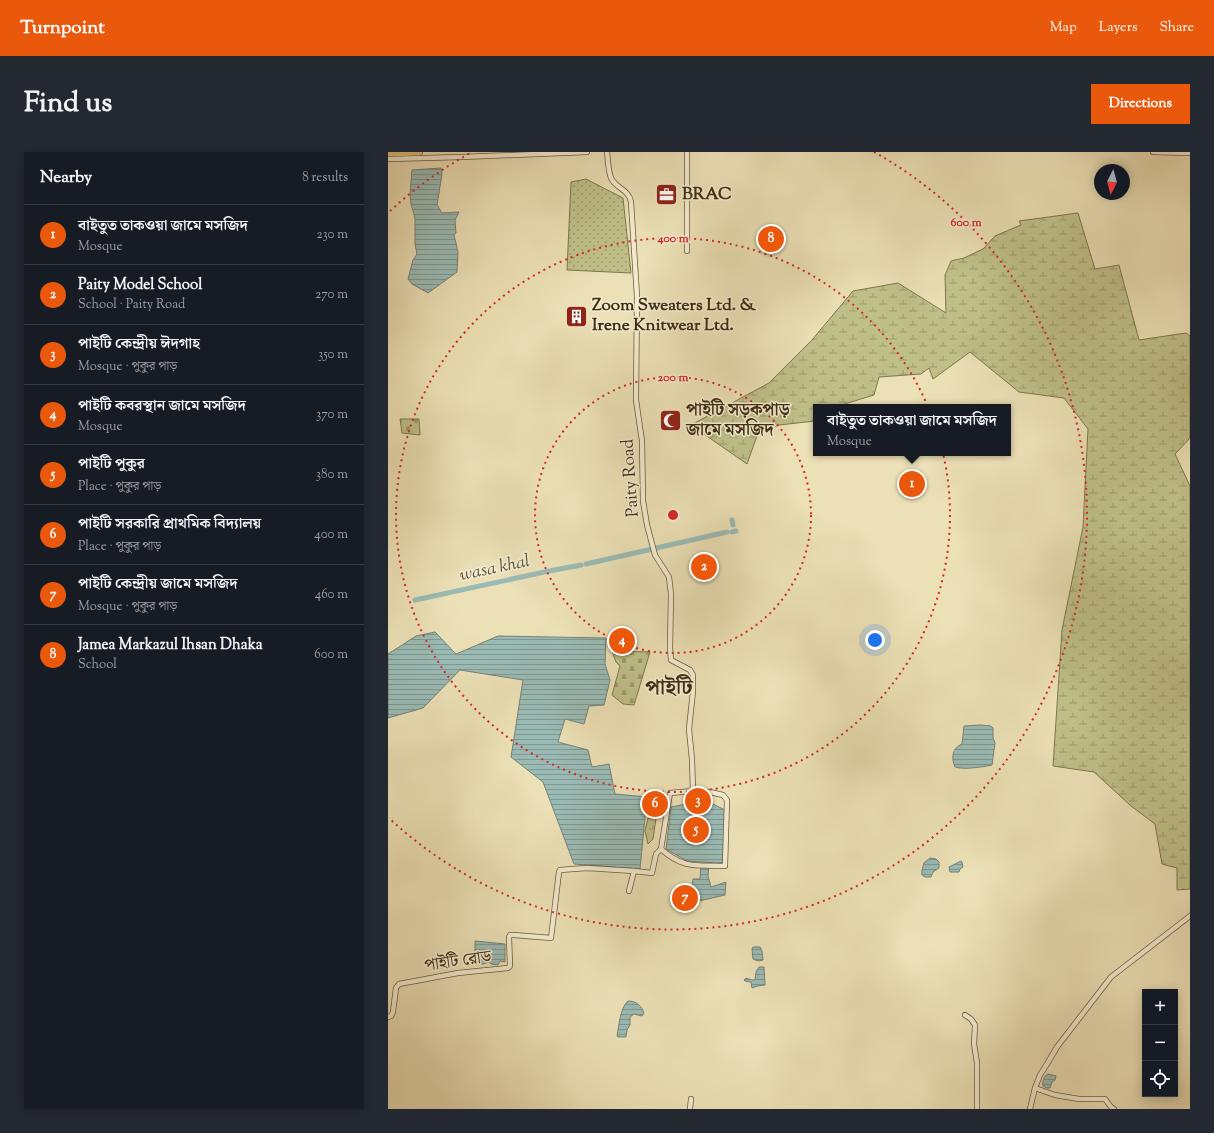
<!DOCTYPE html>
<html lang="en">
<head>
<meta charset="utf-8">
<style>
  body { margin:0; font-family:"Sorts Mill Goudy","Noto Serif Bengali",serif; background:#242831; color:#f1f3f6 }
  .controls { position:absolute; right:12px; bottom:12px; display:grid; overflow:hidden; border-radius:0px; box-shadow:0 2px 10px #0003 }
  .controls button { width:36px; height:36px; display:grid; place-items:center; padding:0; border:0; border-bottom:1px solid #363941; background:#171b24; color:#f1f3f6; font:20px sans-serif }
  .compass { position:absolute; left:706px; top:12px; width:36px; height:36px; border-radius:50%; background:#171b24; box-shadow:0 2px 10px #0003; rotate:186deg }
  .you { position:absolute; left:487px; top:488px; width:14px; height:14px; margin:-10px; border:3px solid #fff; border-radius:50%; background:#1a73e8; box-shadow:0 0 0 6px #1a73e833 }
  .badge { display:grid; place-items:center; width:26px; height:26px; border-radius:50%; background:#ea580c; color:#fff; font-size:13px; font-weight:700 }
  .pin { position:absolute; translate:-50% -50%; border:2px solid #fff; box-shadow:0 1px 4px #0006 }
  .popup { position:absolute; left:425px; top:252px; width:198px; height:52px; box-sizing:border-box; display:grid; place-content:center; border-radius:0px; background:#171b24; filter:drop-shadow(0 1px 3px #0005); font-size:13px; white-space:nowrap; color:#9ea1a6 }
  .popup b { font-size:15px; color:#f1f3f6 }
  .popup::after { content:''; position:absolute; left:50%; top:100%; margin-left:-8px; border:8px solid transparent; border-top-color:#171b24 }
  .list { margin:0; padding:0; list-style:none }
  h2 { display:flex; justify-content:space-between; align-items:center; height:52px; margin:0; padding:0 16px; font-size:17px }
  h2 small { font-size:13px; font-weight:400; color:#9ea1a6 }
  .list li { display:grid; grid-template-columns:26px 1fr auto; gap:12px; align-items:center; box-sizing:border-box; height:60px; padding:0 16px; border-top:1px solid #363941 }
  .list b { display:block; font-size:15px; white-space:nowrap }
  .list p { margin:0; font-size:13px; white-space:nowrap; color:#9ea1a6 }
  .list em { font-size:13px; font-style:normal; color:#9ea1a6 }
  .icon { flex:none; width:22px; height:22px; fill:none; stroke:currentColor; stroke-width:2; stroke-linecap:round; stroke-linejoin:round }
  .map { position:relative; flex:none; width:802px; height:957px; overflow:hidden; border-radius:0px }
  header { display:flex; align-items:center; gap:24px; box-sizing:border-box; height:56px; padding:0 20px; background:#ea580c; color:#fff }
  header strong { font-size:19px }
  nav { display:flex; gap:22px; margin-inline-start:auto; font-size:14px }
  .intro { display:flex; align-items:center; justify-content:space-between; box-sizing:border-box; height:96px; padding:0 24px }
  h1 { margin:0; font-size:28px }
  .button { padding:10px 18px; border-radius:0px; background:#ea580c; color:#fff; font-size:14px; font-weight:700 }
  main { display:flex; gap:24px; padding:0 24px }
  aside { flex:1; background:#171b24; border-radius:0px; box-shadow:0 2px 10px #0003 }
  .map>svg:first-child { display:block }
  .grass { fill:url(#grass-dots); stroke:#7f764d }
  .wetland { fill:url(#wetland-marsh); stroke:#7f764d }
  .cemetery { fill:url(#cemetery-stones); stroke:#7f764d }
  .water { fill:url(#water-rules); stroke:#768274 }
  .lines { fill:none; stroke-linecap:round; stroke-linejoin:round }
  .canal { stroke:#9abbb5; stroke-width:5 }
  .street-casing { stroke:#6a5a3b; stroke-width:6 }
  .primary-casing { stroke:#3f2d12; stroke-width:8 }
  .street { stroke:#f3ebd0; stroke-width:4.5 }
  .primary { stroke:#e6c07b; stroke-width:7 }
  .ring { fill:none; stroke:#d62828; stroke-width:2; stroke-dasharray:2 4 }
  .labels { text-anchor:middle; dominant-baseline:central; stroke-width:3; stroke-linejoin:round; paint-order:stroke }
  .poi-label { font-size:17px; font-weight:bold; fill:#3f2d12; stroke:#f3ebd0; text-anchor:start }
  .street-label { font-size:17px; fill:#3f2d12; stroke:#f3ebd0 }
  .water-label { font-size:18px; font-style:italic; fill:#56503b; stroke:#f3ebd0 }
  .district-label { font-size:21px; font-weight:bold; fill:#3f2d12; stroke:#f3ebd0 }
  .centre { fill:#d62828; stroke:#f3ebd0; stroke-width:2 }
  .ring-label { font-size:12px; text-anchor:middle; font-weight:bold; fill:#d62828; stroke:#f3ebd0; stroke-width:3; stroke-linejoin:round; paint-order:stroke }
</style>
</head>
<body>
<header>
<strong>Turnpoint</strong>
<nav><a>Map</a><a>Layers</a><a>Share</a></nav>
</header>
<div class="intro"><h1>Find us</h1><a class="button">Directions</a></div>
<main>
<aside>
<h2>Nearby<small>8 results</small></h2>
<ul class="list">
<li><span class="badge">1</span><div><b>বাইতুত তাকওয়া জামে মসজিদ</b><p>Mosque</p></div><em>230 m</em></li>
<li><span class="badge">2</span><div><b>Paity Model School</b><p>School · Paity Road</p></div><em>270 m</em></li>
<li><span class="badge">3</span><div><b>পাইটি কেন্দ্রীয় ঈদগাহ</b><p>Mosque · পুকুর পাড়</p></div><em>350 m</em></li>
<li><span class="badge">4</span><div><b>পাইটি কবরস্থান জামে মসজিদ</b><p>Mosque</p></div><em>370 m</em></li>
<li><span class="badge">5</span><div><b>পাইটি পুকুর</b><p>Place · পুকুর পাড়</p></div><em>380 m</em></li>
<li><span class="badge">6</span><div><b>পাইটি সরকারি প্রাথমিক বিদ্যালয়</b><p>Place · পুকুর পাড়</p></div><em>400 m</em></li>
<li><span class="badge">7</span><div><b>পাইটি কেন্দ্রীয় জামে মসজিদ</b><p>Mosque · পুকুর পাড়</p></div><em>460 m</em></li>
<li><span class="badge">8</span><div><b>Jamea Markazul Ihsan Dhaka</b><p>School</p></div><em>600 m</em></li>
</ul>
</aside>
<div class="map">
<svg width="802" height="957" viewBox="0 0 802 957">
  <defs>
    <pattern id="grass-dots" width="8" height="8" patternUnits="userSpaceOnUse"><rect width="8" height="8" fill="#bfc088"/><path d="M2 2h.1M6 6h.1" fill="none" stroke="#9d9c6e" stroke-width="1.8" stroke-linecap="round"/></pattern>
    <pattern id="wetland-marsh" width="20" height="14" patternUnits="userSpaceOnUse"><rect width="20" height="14" fill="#bfc088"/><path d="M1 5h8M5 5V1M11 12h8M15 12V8" fill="none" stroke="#9d9c6e"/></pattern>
    <pattern id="cemetery-stones" width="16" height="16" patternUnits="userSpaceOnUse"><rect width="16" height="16" fill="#bfc088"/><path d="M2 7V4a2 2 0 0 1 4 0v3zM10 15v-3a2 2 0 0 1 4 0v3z" fill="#9d9c6e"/></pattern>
    <pattern id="water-rules" width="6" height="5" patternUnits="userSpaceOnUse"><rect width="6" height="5" fill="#9abbb5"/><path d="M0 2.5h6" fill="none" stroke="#7f9892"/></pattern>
  </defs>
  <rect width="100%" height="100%" fill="#ece0b6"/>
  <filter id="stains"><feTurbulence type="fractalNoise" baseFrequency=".005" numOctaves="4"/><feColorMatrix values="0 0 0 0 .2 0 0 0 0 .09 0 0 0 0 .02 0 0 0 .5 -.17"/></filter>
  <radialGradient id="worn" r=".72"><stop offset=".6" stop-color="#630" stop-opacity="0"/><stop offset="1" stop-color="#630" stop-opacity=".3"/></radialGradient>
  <path class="grass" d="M198 27 235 46 243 121 179 118 183 30Z"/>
  <g class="wetland">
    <path d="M690 61 707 117 731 113 751 188 798 181 802 184V286L787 302 802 334V737L789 738V716L774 712 767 672 743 654 706 620 665 614 674 478 695 375 700 277 676 246 631 240 582 200 545 227 541 216 533 222 491 225 486 243 450 254 428 255V267L427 269 391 273 370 281 359 312 303 273 381 231 424 188 465 139 510 131 558 161 557 123 563 109 576 106 595 97 607 84 633 73 631 69Z"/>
    <path d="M260 666H268L265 687 260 692 257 679Z"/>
  </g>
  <g class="cemetery">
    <path d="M12 267H31L32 283 14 281Z"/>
    <path d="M224 499 262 500 246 553 235 552 224 543 232 514 228 510Z"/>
  </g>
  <g class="water">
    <path d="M53 16 54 22 49 53 54 61 71 60 67 68 68 81 66 83 70 100 69 120 40 141 24 132 20 127 25 108 29 102 27 92V66L23 52 22 43 24 18Z"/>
    <path d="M47 480 68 502 110 484 218 486 217 512 222 528 216 553 201 554 196 572 177 567 170 590 200 598 204 615 221 612 227 642 259 645 252 717 186 712 155 630 123 605 135 528 72 518 35 556 0 566V502L28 484Z"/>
    <path d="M593 573 603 574 605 576V586L607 591 604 613C593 615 577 618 567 615 563 606 564 596 574 592L576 574Z"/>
    <path d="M303 651 325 652 337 658 336 710 329 711 299 709 278 697 283 655Z"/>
    <path d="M542 706 548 707 551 710V716L545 720 543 725H537L534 723C533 719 535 715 536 711Z"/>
    <path d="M573 709 574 710 575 715 572 717 571 720H562L561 715Z"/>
    <path d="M313 713H321L320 724 323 735 338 730 337 743 311 749 307 747 303 743 305 727H312Z"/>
    <path d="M87 789 117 792V810L112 809 110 813 103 812 101 810 95 812 87 811Z"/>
    <path d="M365 795H372L374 799 375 808 370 809 365 807 364 797Z"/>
    <path d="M371 815H376L377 832V833L369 834 364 836 363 830 357 829 356 828 358 826 364 828H367L368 820Z"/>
    <path d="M240 849C248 849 254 854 256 861L254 864 246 862 242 865V873L239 878 238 885H230L229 884C231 874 232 856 240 849Z"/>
    <path d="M660 922 668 924 667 928 664 930 662 936H659L655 934C654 931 656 923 660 922Z"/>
  </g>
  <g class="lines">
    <g class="canal">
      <path d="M344 368 345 373"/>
      <path d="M344 380 348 379"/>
      <path d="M198 412 339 380"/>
      <path d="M27 448 161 419 193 413"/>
    </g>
    <defs>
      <g id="street">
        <path d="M219 0C220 8 220 18 223 26 228 37 241 37 243 50L249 144 248 248 254 289 255 349 259 373 267 403 281 425 283 442 282 496 283 508 302 518 305 523V539L301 577 304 608 305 639"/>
        <path d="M765 0 802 1"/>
        <path d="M0 7 74 5 199 0"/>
        <path d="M299 99V0"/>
        <path d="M305 639 322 640 335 643 339 648 337 714C309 713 295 717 273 697L282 641Z"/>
        <path d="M241 739 246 719 264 721 268 702 273 697"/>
        <path d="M577 863 583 867 587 873 586 892 589 911V957"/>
        <path d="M0 865 3 864 5 860 8 836 11 832 70 821 120 816 122 814 121 785 122 783H126L163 786 171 720 172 718 199 716 246 719"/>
        <path d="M647 936 667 943 691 947H717L723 955 726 957"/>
        <path d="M302 957 303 947"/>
        <path d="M642 957 647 936 652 923 659 912 669 895 723 825 802 764"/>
      </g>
      <path id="primary" d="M0 1 31 0"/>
    </defs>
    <use href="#street" class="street-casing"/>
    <use href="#primary" class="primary-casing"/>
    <use href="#street" class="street"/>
    <use href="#primary" class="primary"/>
  </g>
  <g class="ring">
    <circle cx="285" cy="363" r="138"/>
    <circle cx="285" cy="363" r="277"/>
    <path d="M2 59A415 415 0 0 1 84 0M486 0A415 415 0 1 1 2 667"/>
  </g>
  <defs>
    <symbol id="office-square" viewBox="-11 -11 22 22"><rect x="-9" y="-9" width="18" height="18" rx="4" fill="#8f2418" stroke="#f3ebd0"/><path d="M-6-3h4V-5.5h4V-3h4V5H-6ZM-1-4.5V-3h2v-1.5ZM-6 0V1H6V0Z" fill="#fff"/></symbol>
    <symbol id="building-square" viewBox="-11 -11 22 22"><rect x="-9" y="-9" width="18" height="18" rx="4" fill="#8f2418" stroke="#f3ebd0"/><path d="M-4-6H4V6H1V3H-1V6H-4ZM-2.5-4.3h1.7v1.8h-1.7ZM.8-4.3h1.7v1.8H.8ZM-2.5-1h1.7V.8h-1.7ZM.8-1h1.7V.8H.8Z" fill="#fff"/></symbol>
    <symbol id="mosque-square" viewBox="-11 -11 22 22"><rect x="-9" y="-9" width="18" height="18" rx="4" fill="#8f2418" stroke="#f3ebd0"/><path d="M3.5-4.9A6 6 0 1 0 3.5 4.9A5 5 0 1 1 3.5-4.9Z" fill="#fff"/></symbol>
  </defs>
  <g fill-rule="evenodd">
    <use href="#office-square" x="266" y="30" width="25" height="25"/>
    <use href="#building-square" x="176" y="152" width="25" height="25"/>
    <use href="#mosque-square" x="270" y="256" width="25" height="25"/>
  </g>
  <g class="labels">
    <g class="poi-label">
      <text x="294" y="43">BRAC</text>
      <text x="204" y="154">Zoom Sweaters Ltd. &amp;<tspan x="204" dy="20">Irene Knitwear Ltd.</tspan></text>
      <text x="298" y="259">পাইটি সড়কপাড়<tspan x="298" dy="20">জামে মসজিদ</tspan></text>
    </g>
    <g class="street-label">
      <text transform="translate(243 326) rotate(-94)">Paity Road</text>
      <text transform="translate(70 810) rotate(-8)">পাইটি রোড</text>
    </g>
    <g class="water-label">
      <text transform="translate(107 417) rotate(-12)">wasa khal</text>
    </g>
    <g class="district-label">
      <text x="281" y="537">পাইটি</text>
    </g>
  </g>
  <circle cx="285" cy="363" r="6" class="centre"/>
  <g class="ring-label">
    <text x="578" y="74">600 m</text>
    <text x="285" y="90">400 m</text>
    <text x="285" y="229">200 m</text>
  </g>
  <rect width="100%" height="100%" filter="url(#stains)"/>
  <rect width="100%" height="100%" fill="url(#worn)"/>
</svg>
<div class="controls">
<button>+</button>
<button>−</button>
<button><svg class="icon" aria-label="locate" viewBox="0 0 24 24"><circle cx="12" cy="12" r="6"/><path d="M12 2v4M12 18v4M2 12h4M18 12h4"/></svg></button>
</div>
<svg class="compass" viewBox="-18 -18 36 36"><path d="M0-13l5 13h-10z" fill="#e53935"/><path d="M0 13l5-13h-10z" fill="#9ea1a6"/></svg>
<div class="you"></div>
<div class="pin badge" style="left:524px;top:332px">1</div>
<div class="popup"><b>বাইতুত তাকওয়া জামে মসজিদ</b>Mosque</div>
<div class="pin badge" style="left:316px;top:415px">2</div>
<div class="pin badge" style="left:310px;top:649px">3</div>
<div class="pin badge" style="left:234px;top:489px">4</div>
<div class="pin badge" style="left:308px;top:678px">5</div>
<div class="pin badge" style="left:267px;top:652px">6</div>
<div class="pin badge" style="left:297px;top:746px">7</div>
<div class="pin badge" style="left:383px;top:87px">8</div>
</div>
</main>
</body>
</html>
